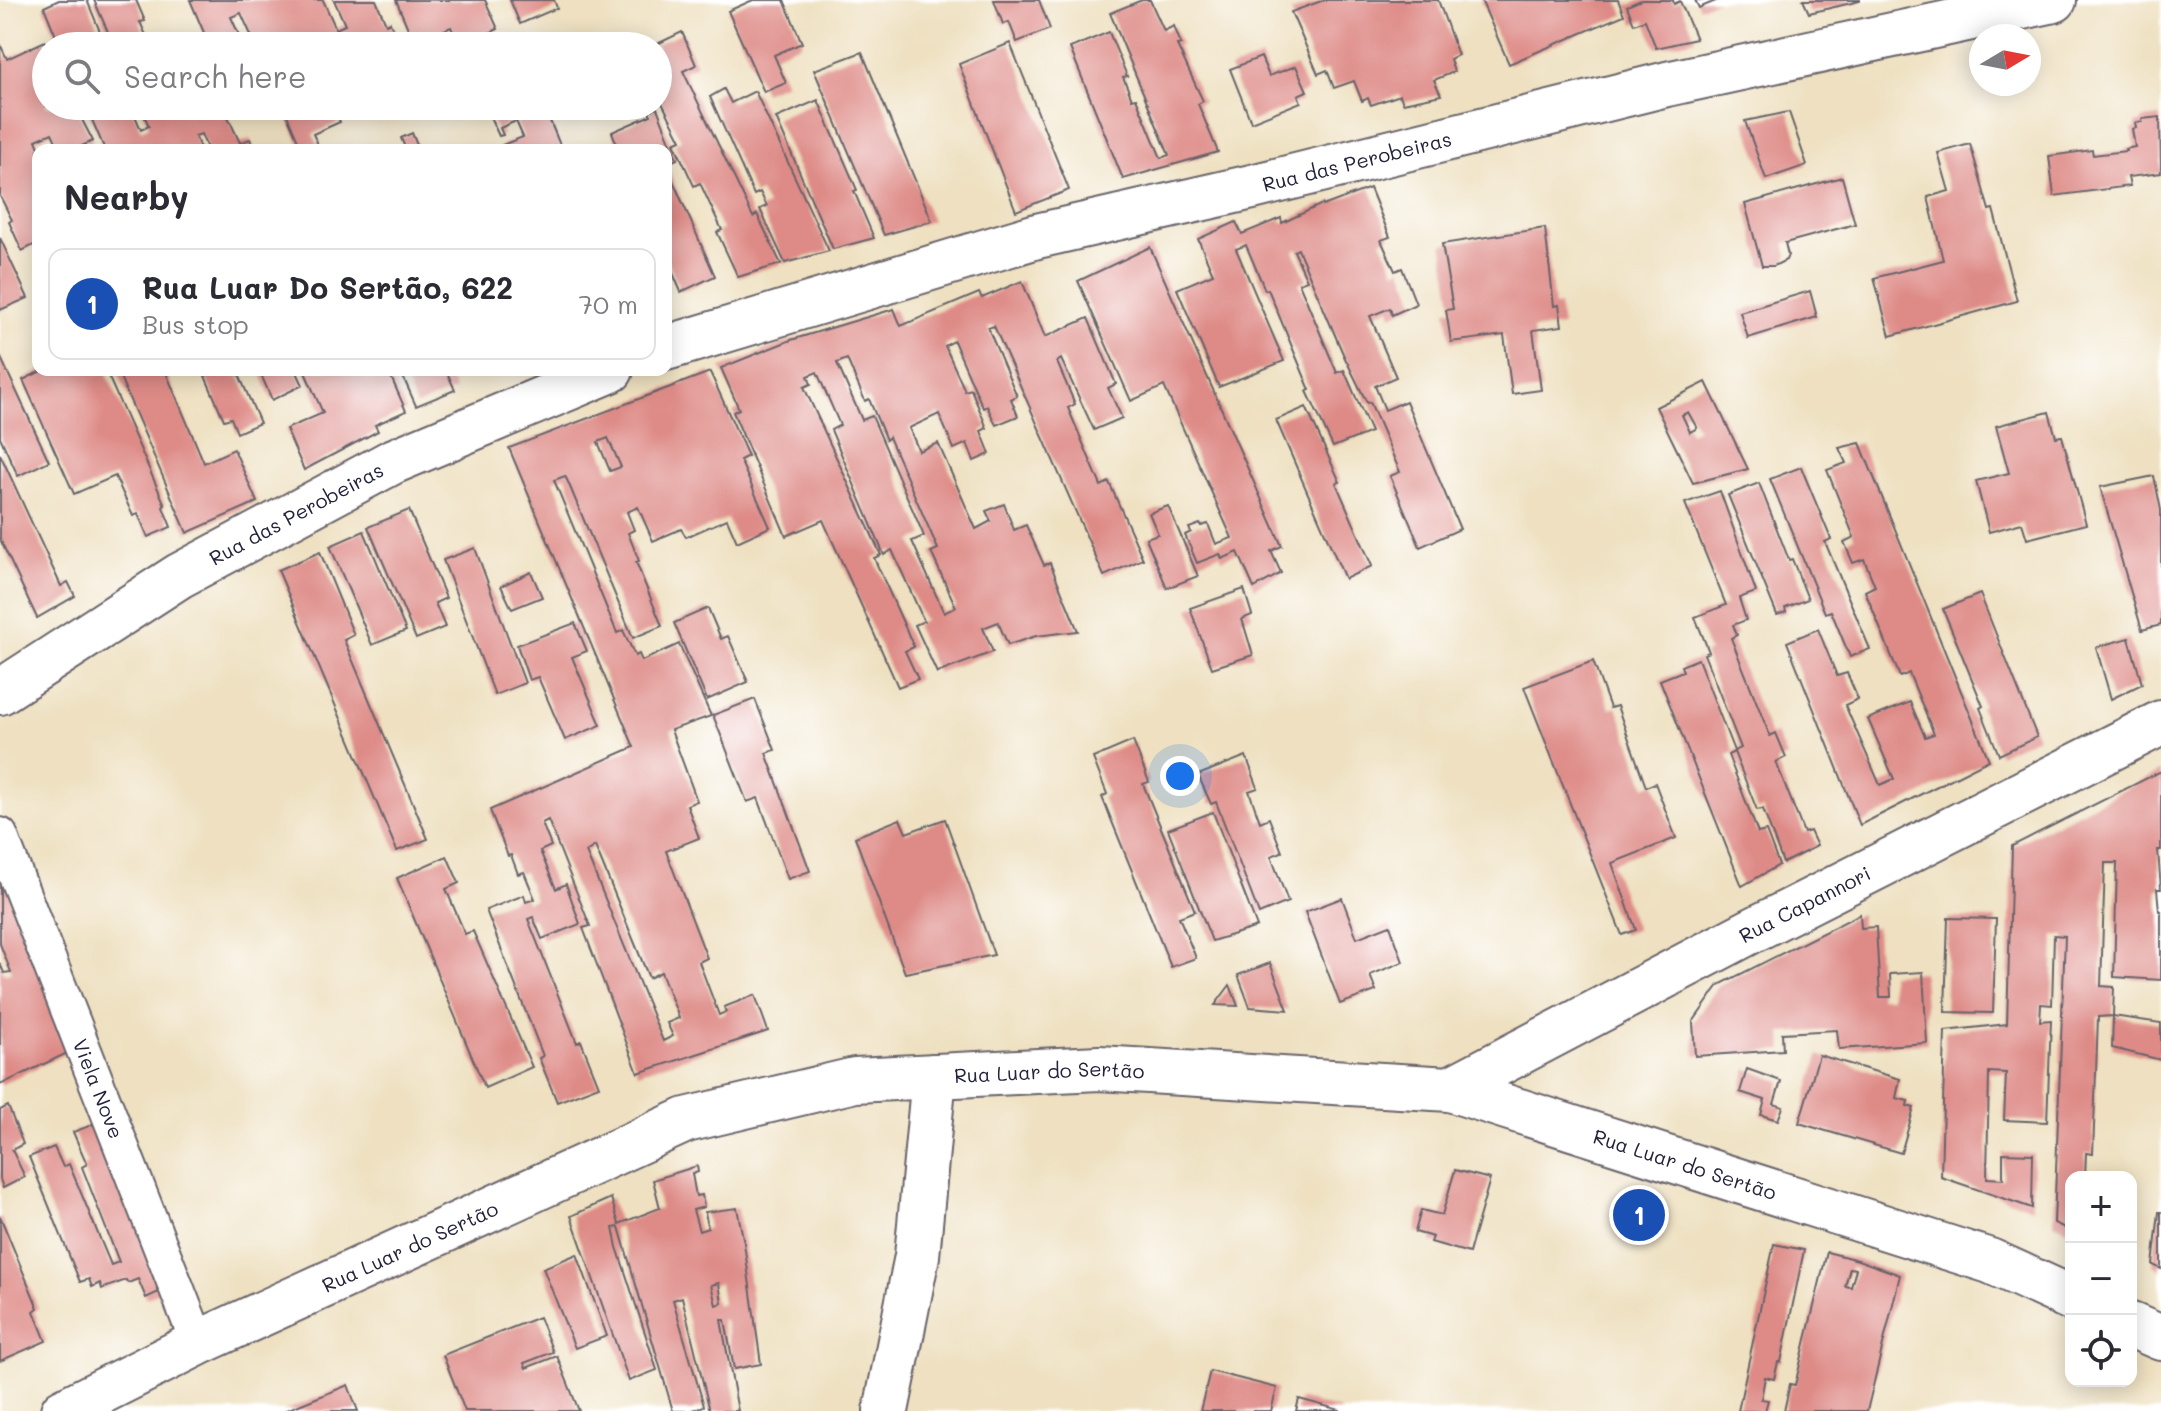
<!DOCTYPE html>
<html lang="en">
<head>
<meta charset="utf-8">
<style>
  body { margin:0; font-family:Mali,sans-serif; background:#f7f7f7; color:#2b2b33 }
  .controls { position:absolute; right:24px; bottom:24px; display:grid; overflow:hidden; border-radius:16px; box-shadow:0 4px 20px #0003 }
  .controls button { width:72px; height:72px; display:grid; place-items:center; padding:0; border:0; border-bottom:2px solid #e1e1e2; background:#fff; color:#2b2b33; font:40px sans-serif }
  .compass { position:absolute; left:1969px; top:24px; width:72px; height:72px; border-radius:50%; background:#fff; box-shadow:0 4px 20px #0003; rotate:80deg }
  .you { position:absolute; left:1180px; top:776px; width:28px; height:28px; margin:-20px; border:6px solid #fff; border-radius:50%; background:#1a73e8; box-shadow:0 0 0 12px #1a73e833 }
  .badge { display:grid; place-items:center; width:52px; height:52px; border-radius:50%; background:#db2777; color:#fff; font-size:26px; font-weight:700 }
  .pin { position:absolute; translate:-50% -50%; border:4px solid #fff; box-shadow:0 2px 8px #0006 }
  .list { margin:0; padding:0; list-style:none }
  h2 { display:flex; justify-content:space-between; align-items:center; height:104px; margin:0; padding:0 32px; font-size:34px }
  h2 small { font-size:26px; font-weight:400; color:#7c7c81 }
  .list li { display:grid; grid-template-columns:52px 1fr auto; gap:24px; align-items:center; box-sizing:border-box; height:112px; margin:0 16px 16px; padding:0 16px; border:2px solid #e1e1e2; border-radius:16px }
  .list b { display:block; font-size:30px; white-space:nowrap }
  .list p { margin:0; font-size:26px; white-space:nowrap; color:#7c7c81 }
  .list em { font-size:26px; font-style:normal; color:#7c7c81 }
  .icon { flex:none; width:44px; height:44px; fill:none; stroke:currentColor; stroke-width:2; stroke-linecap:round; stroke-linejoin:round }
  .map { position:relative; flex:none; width:2161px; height:1411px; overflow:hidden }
  .search { position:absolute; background:#fff; box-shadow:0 4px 20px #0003; left:32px; top:32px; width:640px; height:88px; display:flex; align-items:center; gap:20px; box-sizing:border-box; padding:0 28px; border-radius:44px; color:#7c7c81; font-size:30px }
  .panel { position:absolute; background:#fff; box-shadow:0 4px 20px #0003; left:32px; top:144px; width:640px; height:232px; border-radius:16px }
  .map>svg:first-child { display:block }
  .building { fill:#de8b87; fill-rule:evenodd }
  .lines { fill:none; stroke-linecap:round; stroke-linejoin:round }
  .lane-casing { stroke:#69646a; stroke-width:38 }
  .street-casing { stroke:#69646a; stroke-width:48 }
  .lane { stroke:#fff; stroke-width:34 }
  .street { stroke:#fff; stroke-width:44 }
  .labels { text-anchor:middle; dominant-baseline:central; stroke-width:8; stroke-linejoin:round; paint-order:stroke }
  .street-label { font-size:20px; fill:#22223b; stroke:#fff }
</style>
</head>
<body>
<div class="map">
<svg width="2161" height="1411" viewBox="0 0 2161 1411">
  <rect width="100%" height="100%" fill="#fff"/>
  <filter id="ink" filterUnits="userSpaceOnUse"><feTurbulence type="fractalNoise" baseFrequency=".0125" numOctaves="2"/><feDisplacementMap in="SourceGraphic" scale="16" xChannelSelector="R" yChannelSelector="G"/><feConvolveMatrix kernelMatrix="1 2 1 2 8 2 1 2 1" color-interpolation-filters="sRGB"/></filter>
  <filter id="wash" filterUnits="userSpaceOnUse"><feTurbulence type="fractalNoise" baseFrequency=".006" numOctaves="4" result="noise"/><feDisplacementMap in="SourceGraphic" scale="32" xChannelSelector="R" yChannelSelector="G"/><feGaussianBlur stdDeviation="1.8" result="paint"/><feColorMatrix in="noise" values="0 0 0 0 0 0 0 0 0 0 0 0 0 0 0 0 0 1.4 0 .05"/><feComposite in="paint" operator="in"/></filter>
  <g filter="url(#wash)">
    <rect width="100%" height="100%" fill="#eee0c0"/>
    <g id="blocks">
      <g class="building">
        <path d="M59 0H87L106 46H60L44 7Z"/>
        <path d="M94 0H136L145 21 140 22 151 46H114Z"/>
        <path d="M190 0H323L336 29 345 25 334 0H376L386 24 390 22 400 46H256L241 13 231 17 244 46H179L205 35Z"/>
        <path d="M396 0H485L498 29 474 40 477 46H459L451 27 414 43Z"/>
        <path d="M510 0H554L557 8 520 24Z"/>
        <path d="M753 0H784L802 43 774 55 786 83 764 92 728 11Z"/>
        <path d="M994 0H1039L1050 29 1017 42 1009 22 1003 24Z"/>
        <path d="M1142 0H1150L1164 31 1174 26 1181 44 1177 45 1203 101 1198 104 1218 152 1123 179 1070 48 1109 32 1127 76 1123 77 1132 99 1136 98 1161 158 1169 155 1110 13Z"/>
        <path d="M1324 0H1438L1458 55 1450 59 1454 72 1434 80 1441 95 1403 103 1400 95 1371 105 1368 98 1362 101 1354 81 1334 88 1327 70 1318 74 1291 12Z"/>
        <path d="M1481 0H1618L1624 15 1509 64Z"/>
        <path d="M1641 0H1673L1674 4 1680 1 1696 39 1656 48 1645 20 1634 24 1627 6Z"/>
        <path d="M1695 0H1718L1699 8Z"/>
        <path d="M1803 0H1860V1L1809 13Z"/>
        <path d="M682 32 696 65 683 71 753 217 757 214 781 264 738 277 717 232 722 230 700 183 694 186 674 143 681 140 658 95V46H653Z"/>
        <path d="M45 41 47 46 46 106H75L93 141 73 150H60L52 133 36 140 40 150H38V243L22 251 9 222 12 220 0 196V44L7 59Z"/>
        <path d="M1010 43 1069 190 1016 211 959 64Z"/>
        <path d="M862 52 932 221 884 235 814 70Z"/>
        <path d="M1261 57 1269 76 1296 66 1307 91 1298 95 1301 102 1251 122 1230 69Z"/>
        <path d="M724 89 731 103 755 91 829 251 785 263 760 209 767 206 760 192 754 195 710 97Z"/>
        <path d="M818 100 857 190 854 191 874 238 833 249 776 118Z"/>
        <path d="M86 106H131L141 130 149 126 140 107 142 106H189L193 113 201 110 199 106H223L240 143 250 139 255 150H208L201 134 195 136 201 150H105Z"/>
        <path d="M283 106H333L340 122 313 134 319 147 302 150Z"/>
        <path d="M485 106H544L562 150H505L502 145 523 137 516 121 500 128 503 135 499 136Z"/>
        <path d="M657 108 677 159 666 164V150H619L612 132 651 115 649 111Z"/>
        <path d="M1789 112 1807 165 1766 179 1745 121Z"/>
        <path d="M2160 117 2161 173 2128 177 2130 186 2054 196 2049 156 2092 150 2093 155 2126 151 2125 149 2135 147 2132 129 2136 128 2135 123 2142 122V119Z"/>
        <path d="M412 133 419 150H406L401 138Z"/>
        <path d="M1970 144 1989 210 1993 209 2017 301 1890 336 1874 278 1943 260 1928 197 1949 191 1938 153Z"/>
        <path d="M666 165 715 276 681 292 666 257Z"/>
        <path d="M1842 177 1855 224 1785 243 1788 255 1786 260 1774 266H1762L1745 204Z"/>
        <path d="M1370 188 1390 237 1381 240 1395 271 1402 268 1416 304 1392 315 1390 308 1370 316 1396 377 1375 386 1385 410 1406 401 1460 529 1420 547 1390 476 1400 472 1370 402 1367 403 1344 356 1298 249 1294 251 1307 280 1299 283 1337 373 1344 370 1371 432 1333 447 1307 391 1310 390 1268 289 1265 290 1246 245 1236 249 1284 361 1219 387 1177 289 1213 274 1198 239 1236 222 1242 234 1281 218 1282 223 1322 204 1323 206Z"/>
        <path d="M1545 228 1554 306 1559 305 1562 326 1533 330 1541 390 1512 394 1504 335 1451 342 1446 310 1453 309 1442 244Z"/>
        <path d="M0 238 28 298 0 310Z"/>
        <path d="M1150 247 1282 546 1271 551 1281 573 1254 588 1238 552 1222 559 1220 554 1197 563 1185 535 1191 532 1189 528 1200 524 1201 526 1208 524 1216 544 1232 538 1164 386 1131 401 1078 281Z"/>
        <path d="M1022 281 1045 337 1088 318 1116 384 1108 388 1122 418 1094 430 1061 359 1057 362 1075 404 1068 408 1101 486 1109 482 1143 559 1104 576 994 326 988 328 1017 396 1011 399 1018 416 996 425 987 406 983 408 954 341 945 346 965 391 971 389 987 428 981 431 990 454 974 461 967 443 954 449 939 414 909 428 919 451 938 443 976 529 991 521 986 511 1004 504 1014 530 1026 525 1044 565 1050 563 1078 631 1036 636 1008 645 998 622 983 628 993 652 937 673 915 625 924 621 892 550 884 555 831 430 840 425 817 372 808 376 811 384 804 387 881 555 874 558 914 647 905 651 918 679 898 687 823 520 786 536 733 412 739 409 721 368 791 340 894 309 901 326 979 293 982 298ZM847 359 865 401 869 399 886 440 889 437 938 549 931 552 956 607 944 613 912 541 924 536 872 416 862 420 837 363Z"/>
        <path d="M1810 291 1817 317 1748 338 1740 312Z"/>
        <path d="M0 356 49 461 18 476 0 437Z"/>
        <path d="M43 370H96L98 375 106 371 165 505 163 507 171 527 148 537 138 514 133 516 115 476 74 494 23 380Z"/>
        <path d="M117 370H165L204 463 234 449 257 502 187 533Z"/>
        <path d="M210 370H237L260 423 237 433 231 418 224 420 205 376 211 373Z"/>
        <path d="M259 370H296L303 385 272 400Z"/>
        <path d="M304 370H388L406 411 375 425 378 431 304 470 286 429 323 413Z"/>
        <path d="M400 370H446L455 390 416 406Z"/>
        <path d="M710 372 748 456 740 460 770 527 737 542 727 519 686 537 681 529 653 541 638 507 627 512 634 530 628 533 639 561 636 562 662 626 633 638 568 482 565 476 554 480 617 633 623 630 635 656 639 654 642 661 679 644 711 716 671 730 697 801 687 805 699 838 666 851 707 958 699 962 719 1015 726 1012 724 1007 755 995 768 1031 638 1073 583 928 590 926 548 820 542 823 551 846 540 851 556 889 566 884 580 924 542 939 533 917 528 919 577 1043 581 1041 599 1086 557 1102 539 1058 543 1056 486 910 524 895 526 902 535 899 524 872 518 874 511 855 508 856 490 810 634 747 509 448ZM608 438 621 467 610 471 598 442ZM595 846 649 978 661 972 679 1018 667 1023 673 1036 663 1041 586 852Z"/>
        <path d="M1706 382 1748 469 1693 483 1656 407ZM1688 412 1697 428 1690 432 1682 415Z"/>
        <path d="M1306 407 1340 482 1336 483 1372 566 1345 579 1276 420Z"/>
        <path d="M2049 412 2056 437 2062 436 2086 524 2027 539 2022 523 1989 532 1976 481 2009 473 1996 426Z"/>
        <path d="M1860 443 1989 760 1860 825 1787 642 1818 629 1837 676 1847 673 1858 699 1845 705 1880 785 1894 779 1868 719 1910 702 1925 737 1934 734 1909 673 1900 677 1865 591 1875 586 1864 559 1853 563 1844 542 1854 537 1827 470 1846 463 1839 448Z"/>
        <path d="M0 454 61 586 68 582 75 596 37 618 0 539Z"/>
        <path d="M1801 467 1831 539 1825 542 1870 649 1850 657 1831 611 1825 613 1770 479Z"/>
        <path d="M2154 476 2161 510V625L2142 630 2100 487Z"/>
        <path d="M1759 483 1789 560 1792 559 1808 599 1785 608 1786 612 1777 615 1728 495Z"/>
        <path d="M1720 491 1756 592 1739 598 1746 620 1733 625 1737 635 1731 638 1770 736 1776 733 1786 757 1776 762 1804 833 1810 831 1817 846 1783 863 1763 809 1757 810 1734 752 1728 755 1758 833 1766 831 1779 865 1742 886 1660 680 1683 671 1681 666 1698 659 1734 751 1741 748 1704 654 1709 652 1695 617 1726 605 1685 503Z"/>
        <path d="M1168 506 1198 576 1167 588 1146 538 1158 534 1149 513Z"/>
        <path d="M409 510 446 598 435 603 445 627 416 639 368 527Z"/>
        <path d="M364 531 406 631 372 645 330 546Z"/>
        <path d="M475 548 525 683 495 695 443 560Z"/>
        <path d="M320 552 354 635 344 640 428 839 397 851 278 570Z"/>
        <path d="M531 572 542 597 512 609 501 586Z"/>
        <path d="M1244 589 1252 615 1242 619 1253 655 1212 668 1190 608Z"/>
        <path d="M1980 594 2037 737 1999 755 1980 708 1983 706 1943 609Z"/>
        <path d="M708 608 721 639 728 636 748 682 707 700 674 623Z"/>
        <path d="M575 623 587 651 572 657 601 725 565 740 538 677 529 680 517 645Z"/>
        <path d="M2129 638 2142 684 2111 699 2096 647Z"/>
        <path d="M1593 661 1610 708 1617 706 1646 787 1655 783 1676 838 1612 863 1636 930 1622 935 1524 687Z"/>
        <path d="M755 699 775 750 766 753 810 871 788 879 758 798 747 802 713 715Z"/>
        <path d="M1133 741 1149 782 1143 784 1195 911 1179 917 1196 958 1171 967 1102 797 1107 794 1093 758Z"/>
        <path d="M1246 756 1258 788 1249 791 1260 822 1269 818 1282 852 1271 856 1288 902 1259 914 1216 802 1211 804 1198 775Z"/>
        <path d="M2161 771V850H2158L2161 889H2157L2159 911H2161V980L2114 977 2117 863H2105L2101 986 2114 987 2113 1016 2098 1017 2093 1154 2086 1153 2085 1177H2071V1231L2054 1223 2065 936 2054 935 2052 1005 2041 1004 2040 1021 2051 1020 2047 1122 2004 1120 2006 1073 1989 1072 1987 1178 2003 1179V1153L2033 1154 2032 1208 1941 1177 1945 1031 2007 1024 2012 846Z"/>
        <path d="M1213 812 1257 927 1212 941 1168 829Z"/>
        <path d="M900 819 906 833 945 819 994 955 905 973 855 837Z"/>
        <path d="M0 841 80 1047 0 1085V963L4 973 11 972 0 944Z"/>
        <path d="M447 856 459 883 446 889 465 934 473 931 532 1067 485 1088 397 878Z"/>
        <path d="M1342 898 1357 938 1390 925 1403 962 1370 975 1376 991 1340 1004 1305 912Z"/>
        <path d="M1860 914 1861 928 1876 927 1880 997H1891L1890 974 1923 972 1927 1043 1839 1049 1837 1030 1782 1033 1783 1050 1695 1056 1693 1022 1719 985Z"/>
        <path d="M1948 918 1996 919 1993 1013 1945 1012Z"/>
        <path d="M1270 963 1288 1010 1250 1007 1238 975Z"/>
        <path d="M1230 985 1238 1006 1215 1005Z"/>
        <path d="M2113 1016 2161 1023V1060L2112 1048Z"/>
        <path d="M1819 1055 1900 1079 1896 1098 1908 1101 1907 1106 1914 1108 1901 1153 1799 1123Z"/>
        <path d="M1747 1069 1781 1081 1774 1104 1783 1107 1778 1120 1761 1115 1765 1100 1740 1092Z"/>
        <path d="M8 1106 23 1144 12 1150 25 1177 3 1188 0 1179V1110Z"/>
        <path d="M108 1119 174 1285 146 1298 138 1279 128 1283 126 1280 102 1289 100 1283 92 1287 89 1279 80 1282 29 1157 54 1147 63 1167 69 1164 111 1265 119 1262 82 1167 87 1164 73 1132Z"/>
        <path d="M697 1166 698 1172 692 1174 696 1196 702 1195 704 1207 693 1210 699 1231 708 1228 705 1212 737 1208 744 1243 761 1364 734 1369 725 1320H721L738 1411H710L682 1297 673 1300 704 1406 691 1411H673L619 1227 613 1228 617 1247 657 1370 629 1381 571 1216 611 1198 619 1224 660 1208 653 1180ZM719 1283 722 1303 716 1305 711 1285Z"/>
        <path d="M1455 1170 1490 1179 1469 1253 1431 1242 1433 1237 1415 1232 1421 1210 1442 1215Z"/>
        <path d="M2159 1212H2161V1269L2153 1265Z"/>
        <path d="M0 1216 38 1308 34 1311 46 1341 0 1361Z"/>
        <path d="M1774 1244 1804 1250 1781 1362H1778L1774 1379 1765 1377 1761 1399 1768 1400 1765 1411H1738Z"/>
        <path d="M1827 1252 1858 1260 1900 1275 1867 1411H1784L1790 1384 1795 1385ZM1850 1268 1856 1269 1851 1287 1845 1286Z"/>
        <path d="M577 1254 607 1336 575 1348 543 1268Z"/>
        <path d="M539 1317 553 1352 524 1363 526 1368 557 1356 579 1411H465L443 1355Z"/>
        <path d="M1210 1371 1277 1388 1271 1411H1200Z"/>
        <path d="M348 1385 358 1411H284Z"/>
        <path d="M1299 1399 1340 1410V1411H1296Z"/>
      </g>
    </g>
  </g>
  <g filter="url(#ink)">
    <use href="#blocks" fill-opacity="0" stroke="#69646a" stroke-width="2"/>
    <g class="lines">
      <defs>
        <g id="lane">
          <path id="s1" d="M0 835 198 1343"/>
        </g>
        <g id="street">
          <path id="s2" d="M666 348 1037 236 1252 187 1667 84 2054 0"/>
          <path id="s3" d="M0 692 179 576 392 462 611 370"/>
          <path id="s4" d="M1450 1089 1751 931 2161 723"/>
          <path d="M2131 1325 2161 1338"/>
          <path id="s5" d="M63 1411 198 1343 686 1120 855 1080 1099 1068 1450 1089 1990 1261 2071 1298"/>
          <path d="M886 1411 917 1256 934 1076"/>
        </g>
      </defs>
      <use href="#lane" class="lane-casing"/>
      <use href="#street" class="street-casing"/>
      <use href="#lane" class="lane"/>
      <use href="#street" class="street"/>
    </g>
  </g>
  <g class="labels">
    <g class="street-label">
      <text stroke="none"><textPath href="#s2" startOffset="716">Rua das Perobeiras</textPath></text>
      <text stroke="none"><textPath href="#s3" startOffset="346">Rua das Perobeiras</textPath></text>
      <text stroke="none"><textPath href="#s4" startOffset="400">Rua Capannori</textPath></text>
      <text stroke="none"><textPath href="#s5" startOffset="1056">Rua Luar do Sertão</textPath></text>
      <text stroke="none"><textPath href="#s1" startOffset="272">Viela Nove</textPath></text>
      <text stroke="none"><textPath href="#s5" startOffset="1704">Rua Luar do Sertão</textPath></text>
      <text stroke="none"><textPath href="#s5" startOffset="384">Rua Luar do Sertão</textPath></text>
    </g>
  </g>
</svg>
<div class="controls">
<button>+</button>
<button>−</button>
<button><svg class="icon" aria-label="locate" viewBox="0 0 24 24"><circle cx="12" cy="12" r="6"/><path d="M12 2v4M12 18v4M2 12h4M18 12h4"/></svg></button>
</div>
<svg class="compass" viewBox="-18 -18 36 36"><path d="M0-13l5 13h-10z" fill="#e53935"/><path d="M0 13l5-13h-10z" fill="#7c7c81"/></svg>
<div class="you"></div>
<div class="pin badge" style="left:1639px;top:1215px;background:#1a4fb4">1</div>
<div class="search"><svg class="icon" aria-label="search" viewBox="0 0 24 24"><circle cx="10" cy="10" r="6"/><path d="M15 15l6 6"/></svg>Search here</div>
<section class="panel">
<h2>Nearby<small></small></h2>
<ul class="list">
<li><span class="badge" style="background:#1a4fb4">1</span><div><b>Rua Luar Do Sertão, 622</b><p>Bus stop</p></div><em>70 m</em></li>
</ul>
</section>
</div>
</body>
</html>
